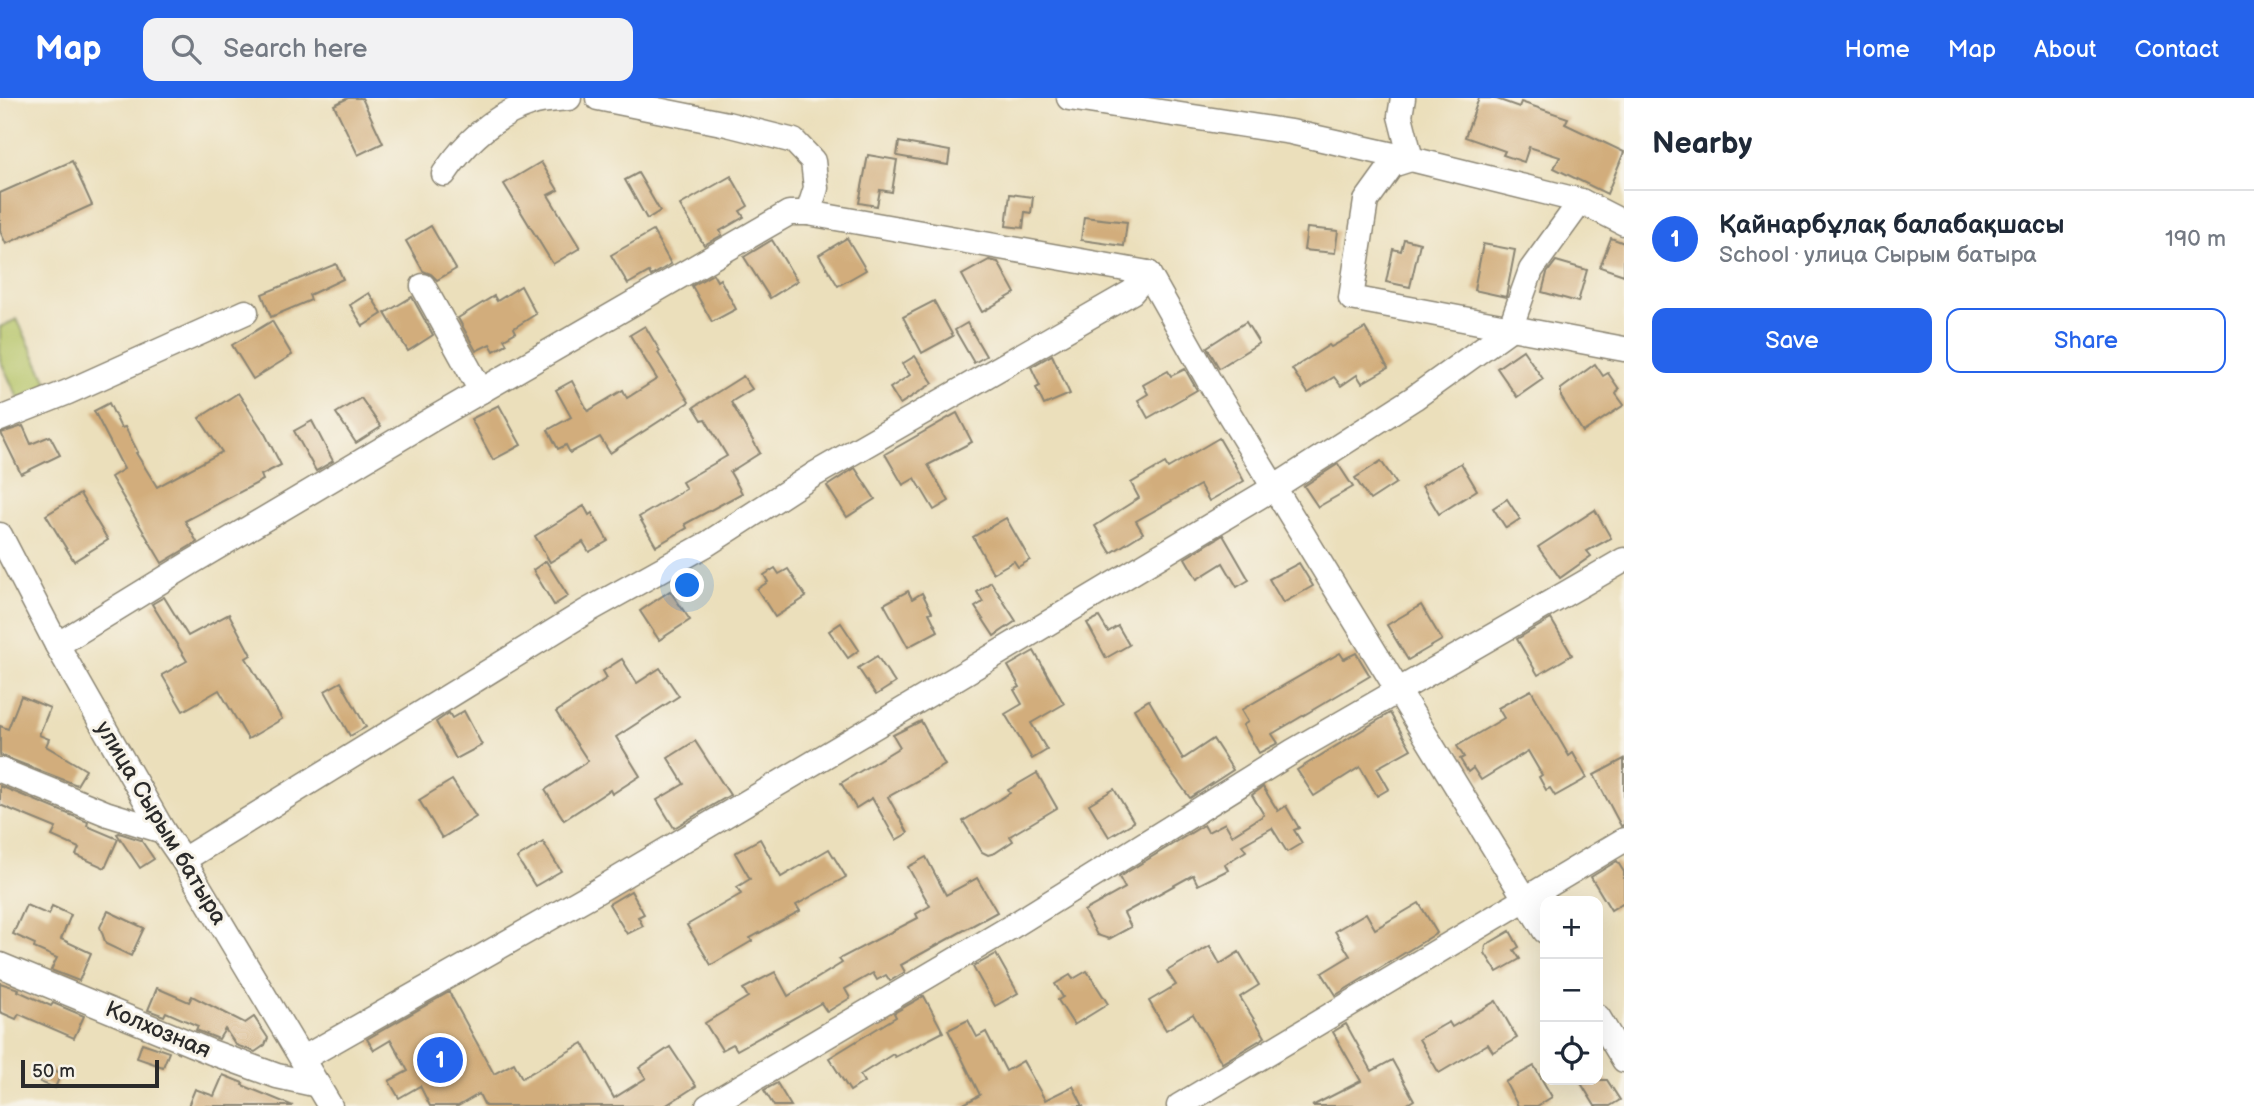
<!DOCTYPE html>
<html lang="en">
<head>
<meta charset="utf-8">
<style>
  body { margin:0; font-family:"Balsamiq Sans",sans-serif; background:#f2f2f3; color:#1f2937 }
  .controls { position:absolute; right:21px; bottom:21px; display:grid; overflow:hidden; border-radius:14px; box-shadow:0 7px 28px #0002 }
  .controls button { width:63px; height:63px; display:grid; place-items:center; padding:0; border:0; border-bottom:2px solid #e0e1e3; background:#fff; color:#1f2937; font:35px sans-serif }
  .scale { position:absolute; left:21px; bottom:18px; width:138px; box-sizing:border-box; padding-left:7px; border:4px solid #2b2b2b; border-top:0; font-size:19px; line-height:24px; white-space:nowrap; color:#2b2b2b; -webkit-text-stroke:5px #f7f3e8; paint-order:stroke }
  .you { position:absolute; left:688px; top:488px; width:24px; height:24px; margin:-18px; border:5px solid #fff; border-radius:50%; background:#1a73e8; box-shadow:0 0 0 10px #1a73e833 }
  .badge { display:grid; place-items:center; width:46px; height:46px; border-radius:50%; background:#2563eb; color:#fff; font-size:23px; font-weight:700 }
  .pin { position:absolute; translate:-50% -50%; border:4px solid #fff; box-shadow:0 2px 7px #0006 }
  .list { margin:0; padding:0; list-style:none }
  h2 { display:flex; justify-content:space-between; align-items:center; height:91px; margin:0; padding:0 28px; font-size:30px }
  h2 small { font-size:23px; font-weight:400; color:#747a83 }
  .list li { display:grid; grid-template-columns:46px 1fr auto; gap:21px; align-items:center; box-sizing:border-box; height:98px; padding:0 28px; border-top:2px solid #e0e1e3 }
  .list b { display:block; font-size:26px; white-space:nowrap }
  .list p { margin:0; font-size:23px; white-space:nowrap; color:#747a83 }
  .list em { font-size:23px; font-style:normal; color:#747a83 }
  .actions { display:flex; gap:14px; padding:21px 28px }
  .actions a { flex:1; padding:16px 0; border:2px solid #2563eb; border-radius:14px; text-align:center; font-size:24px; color:#2563eb }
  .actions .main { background:#2563eb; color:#fff }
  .icon { flex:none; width:38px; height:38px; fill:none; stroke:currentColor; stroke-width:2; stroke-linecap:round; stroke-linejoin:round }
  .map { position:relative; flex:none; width:1624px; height:1008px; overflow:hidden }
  header { display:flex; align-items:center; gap:42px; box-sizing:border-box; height:98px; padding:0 35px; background:#2563eb; color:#fff }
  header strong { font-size:33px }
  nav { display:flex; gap:38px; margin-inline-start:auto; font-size:24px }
  .search { width:490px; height:63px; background:#f2f2f3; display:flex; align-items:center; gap:18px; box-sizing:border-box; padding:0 24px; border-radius:14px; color:#747a83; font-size:26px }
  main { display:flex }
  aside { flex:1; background:#fff }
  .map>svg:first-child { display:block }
  .green { fill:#b5c467; stroke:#707849; stroke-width:2 }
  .building { fill:#d2ad7c }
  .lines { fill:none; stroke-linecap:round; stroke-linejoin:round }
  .minor-casing { stroke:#8b8573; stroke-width:27 }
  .minor { stroke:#fff; stroke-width:24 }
  .labels { text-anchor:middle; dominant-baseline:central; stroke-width:6; stroke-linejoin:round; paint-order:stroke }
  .street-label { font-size:23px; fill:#2b2b2b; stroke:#f7f3e8 }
</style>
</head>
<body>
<header>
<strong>Map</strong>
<div class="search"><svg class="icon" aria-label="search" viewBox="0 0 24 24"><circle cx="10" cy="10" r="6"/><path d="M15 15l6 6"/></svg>Search here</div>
<nav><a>Home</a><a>Map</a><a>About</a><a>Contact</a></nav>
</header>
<main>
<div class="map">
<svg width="1624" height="1008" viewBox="0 0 1624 1008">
  <rect width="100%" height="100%" fill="#f7f3e8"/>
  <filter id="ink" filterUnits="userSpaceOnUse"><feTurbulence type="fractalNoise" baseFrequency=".0143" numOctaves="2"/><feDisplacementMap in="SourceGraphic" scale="14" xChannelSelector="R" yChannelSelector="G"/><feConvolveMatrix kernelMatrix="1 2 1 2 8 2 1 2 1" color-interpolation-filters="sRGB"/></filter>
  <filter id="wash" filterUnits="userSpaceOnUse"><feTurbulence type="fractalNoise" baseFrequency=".00686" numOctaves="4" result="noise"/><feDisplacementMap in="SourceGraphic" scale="28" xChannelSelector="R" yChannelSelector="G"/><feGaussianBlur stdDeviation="1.57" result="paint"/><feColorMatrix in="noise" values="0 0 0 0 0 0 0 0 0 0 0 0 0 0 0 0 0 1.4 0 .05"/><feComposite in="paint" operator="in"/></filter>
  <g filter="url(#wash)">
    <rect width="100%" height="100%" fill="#ebdfbb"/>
    <path class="green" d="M17 221 49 288 19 302 0 262V229Z"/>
    <g id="blocks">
      <g class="building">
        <path d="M348 0H362L383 45 358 57 334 7Z"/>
        <path d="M1479 0H1494L1519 9 1521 4 1568 20 1565 26 1624 54 1607 96 1554 70 1560 59 1529 49 1524 64 1503 57 1505 53 1465 39Z"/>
        <path d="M899 44 950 53 948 67 897 58Z"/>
        <path d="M868 57 897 62 892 94 880 92 877 108 859 105Z"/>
        <path d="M72 63 92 107 6 146 0 133V95Z"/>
        <path d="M541 64 558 92 548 97 580 150 553 166 504 86Z"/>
        <path d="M638 75 660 113 647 121 625 82Z"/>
        <path d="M731 78 748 108 740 113 744 119 720 133 722 137 704 147 680 107Z"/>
        <path d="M1010 96 1033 99 1031 115 1025 114 1023 130 1006 128Z"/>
        <path d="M1084 119 1127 124 1124 148 1081 142Z"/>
        <path d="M431 128 456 171 437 182 431 176 423 173 406 143Z"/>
        <path d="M1307 130 1338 133 1335 155 1304 152Z"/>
        <path d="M653 133 671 166 651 178 649 174 628 186 611 157Z"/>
        <path d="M847 140 866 172 838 188 819 157Z"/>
        <path d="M1611 140 1624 145V177L1600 169Z"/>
        <path d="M1404 141 1420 145 1410 189 1386 184 1393 151 1401 153Z"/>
        <path d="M772 142 797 183 770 200 744 159Z"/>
        <path d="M1483 146 1515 152 1506 199 1474 192Z"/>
        <path d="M989 162 998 164 1015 195 982 214 962 177Z"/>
        <path d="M1556 163 1587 172 1578 204 1542 194 1547 175Z"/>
        <path d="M336 166 343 181 309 197 311 202 271 219 262 196Z"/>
        <path d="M713 176 717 183 720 181 736 211 712 224 692 188Z"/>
        <path d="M521 188 536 216 514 230 516 234 504 241 507 246 494 253 490 246 476 253 458 220 494 198 497 203Z"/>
        <path d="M369 195 382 216 363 228 350 207Z"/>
        <path d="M412 199 433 237 408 253 385 215Z"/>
        <path d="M934 203 953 238 922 255 903 219Z"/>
        <path d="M272 223 292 257 253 281 232 247Z"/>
        <path d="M1246 224 1259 245 1219 270 1207 249Z"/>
        <path d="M967 225 986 258 974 265 955 232Z"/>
        <path d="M645 228 660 253 658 255 689 304 610 355 600 339 570 355 566 347 558 351 548 332 571 319 556 292 572 283 588 313 623 292 627 300 657 281 630 237Z"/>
        <path d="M1365 230 1388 270 1362 285 1357 277 1341 288 1334 279 1308 295 1292 271 1329 247 1331 249Z"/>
        <path d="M1523 252 1543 281 1517 299 1497 270Z"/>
        <path d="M1052 257 1070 296 1044 307 1036 290 1040 288 1031 269Z"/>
        <path d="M915 258 933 285 900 306 890 290 910 277 902 266Z"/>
        <path d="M1595 266 1603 278 1608 275 1619 291 1616 296 1624 307 1583 334 1561 299V291Z"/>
        <path d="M1185 271 1197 292 1148 320 1138 302 1148 296 1143 287 1168 273 1171 278Z"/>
        <path d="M743 278 752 291 731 304 760 355 730 374 742 395 685 426 687 430 656 448 639 419 686 391 682 384 727 358 705 321 702 322 694 309Z"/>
        <path d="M238 295 264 334 281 367 261 377 263 382 185 423 197 444 162 465 111 379 124 371 94 313 109 305 121 330 125 329 138 354 136 355 157 389 222 354 199 320Z"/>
        <path d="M361 300 381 329 356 345 336 315Z"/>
        <path d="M499 307 521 347 493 362 471 321Z"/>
        <path d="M957 315 972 344 928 367 949 403 934 412 915 380 903 387 885 356Z"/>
        <path d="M312 323 333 363 316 373 294 333Z"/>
        <path d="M23 328 31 346 50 338 60 357 21 376 1 335Z"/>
        <path d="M1219 340 1244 383 1209 403 1200 387 1136 423 1143 435 1111 455 1095 428 1139 400 1131 385 1165 365 1168 370Z"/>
        <path d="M1381 363 1396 385 1370 402 1355 380Z"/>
        <path d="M1461 365 1477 392 1439 416 1422 388Z"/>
        <path d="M1338 366 1353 389 1318 409 1304 388Z"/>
        <path d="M855 370 875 401 847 419 827 388Z"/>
        <path d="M80 396 108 442 74 463 46 417Z"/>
        <path d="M1507 401 1520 421 1506 430 1493 410Z"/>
        <path d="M584 408 589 417 592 415 608 443 589 454 583 444 550 464 535 438Z"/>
        <path d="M1595 412 1611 440 1587 453 1591 458 1560 480 1538 449Z"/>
        <path d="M1006 420 1030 462 1018 469 1014 463 993 475 973 439Z"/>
        <path d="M1223 437 1249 482 1237 489 1223 465 1197 481 1185 460Z"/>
        <path d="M546 463 568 498 554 507 533 472Z"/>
        <path d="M1299 465 1313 488 1283 505 1269 481Z"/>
        <path d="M775 470 779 476 788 471 806 499 775 519 757 491 768 484 764 477Z"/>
        <path d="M991 484 1016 523 994 538 975 509 983 504 977 494Z"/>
        <path d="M670 493 690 522 659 542 640 513Z"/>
        <path d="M908 493 912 501 922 495 932 514 929 515 938 533 908 549 884 506Z"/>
        <path d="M164 499 188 538 229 516 251 557 246 560 282 621 248 641 219 592 183 613 162 577 187 563 152 506Z"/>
        <path d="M1421 507 1442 542 1408 562 1387 527Z"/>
        <path d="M1099 519 1108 534 1118 528 1129 547 1106 560 1087 525Z"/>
        <path d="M1551 521 1572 557 1538 577 1517 541Z"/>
        <path d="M841 525 859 552 848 560 829 533Z"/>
        <path d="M1034 553 1064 606 1031 625 1047 652 1032 661 1005 616 1022 606 1014 592 1020 589 1008 568Z"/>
        <path d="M1340 555 1344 561 1356 555 1370 578 1272 636 1278 645 1259 655 1243 627 1248 624 1241 612Z"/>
        <path d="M877 558 895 585 876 597 858 570Z"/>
        <path d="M622 561 637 585 660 570 679 598 616 639 640 678 612 696 610 692 564 722 545 692 588 663 556 614 607 580 603 573Z"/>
        <path d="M341 584 366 629 350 638 325 593Z"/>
        <path d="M1531 592 1569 658 1573 655 1587 680 1555 698 1550 690 1546 692 1539 679 1542 677 1528 653 1481 682 1473 670 1468 674 1460 661 1464 659 1457 648 1504 620 1498 610Z"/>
        <path d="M21 598 50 610 39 637 49 641 46 648 86 672 77 687 0 657V628L8 631Z"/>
        <path d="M1149 602 1183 661 1213 641 1233 672 1190 700 1166 667 1134 611Z"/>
        <path d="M464 613 482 647 456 661 436 624 449 615 452 620Z"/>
        <path d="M1390 615 1411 651 1377 670 1389 691 1377 698 1360 669 1314 698 1297 672Z"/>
        <path d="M921 623 945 667 888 699 908 735 896 742 872 700 856 710 841 685 900 649 893 637Z"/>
        <path d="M695 643 730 697 674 730 657 702 684 686 668 660Z"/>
        <path d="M1624 661V727L1621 728 1594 677Z"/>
        <path d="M1037 675 1057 710 1010 738 1013 743 995 755 988 757 982 754 963 723 1010 695 1008 692Z"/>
        <path d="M452 682 476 719 442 740 419 702Z"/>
        <path d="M0 688 88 724 87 728 118 741 105 770 76 757 79 750 52 738 56 730 0 707Z"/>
        <path d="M1263 689 1278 713 1286 708 1299 730 1294 732 1302 745 1287 754 1272 730 1242 747 1246 753 1225 766 1228 772 1198 787 1193 777 1124 815 1131 829 1109 841 1097 837 1084 813 1125 790 1119 779 1204 727 1208 734 1225 725 1232 737 1264 717 1252 697Z"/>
        <path d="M1114 691 1134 724 1109 739 1089 706Z"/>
        <path d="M119 735 141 742 154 761 140 770 117 736Z"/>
        <path d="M760 741 781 779 829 751 846 779 796 807 800 813 750 840 752 843 711 867 687 827 741 796 737 789 750 781 735 755Z"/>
        <path d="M543 744 561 773 535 788 517 760Z"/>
        <path d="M926 759 946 797 977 780 997 814 901 867 905 874 890 883 886 877 877 882 873 875 845 891 850 900 827 914 821 905 737 952 733 946 722 952 705 925 748 899 743 891 775 874 788 898 842 865 839 861 918 820 916 816 930 808 908 769Z"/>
        <path d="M1617 763 1624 774V804L1611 812 1591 779Z"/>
        <path d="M631 793 644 816 638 819 643 828 627 836 609 806Z"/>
        <path d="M1419 805 1437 835 1336 897 1322 875 1350 858 1335 833 1366 815 1375 831Z"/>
        <path d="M26 807 49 817 52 808 71 817 61 841 91 855 79 883 51 872 57 860 34 850 35 846 13 836Z"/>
        <path d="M108 813 144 830 131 858 106 846 100 829Z"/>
        <path d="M1510 833 1519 849 1514 852 1520 861 1497 874 1485 855 1486 847Z"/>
        <path d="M1210 848 1220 866 1239 854 1259 887 1240 899 1265 939 1222 965 1193 916 1166 932 1149 903 1176 887 1167 873Z"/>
        <path d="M996 856 1018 895 995 908 973 869Z"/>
        <path d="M1087 873 1108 906 1074 927 1058 902 1063 899 1055 886 1070 877 1073 881Z"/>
        <path d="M0 885 19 891 18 893 51 908 53 905 84 918 74 940 19 916 16 921 0 914Z"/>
        <path d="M157 890 189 904 192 898 245 925 254 919 268 940 265 947 255 954 236 947 225 931 219 941 196 932 198 928 166 914 164 918 148 912Z"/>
        <path d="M449 894 494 976 514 965 522 980 583 945 614 1000 646 980 639 970 670 949 696 988 665 1008H485L479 996 458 1008H430L420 988 399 1000 389 983 408 973 391 942 374 952 367 941Z"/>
        <path d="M924 898 943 934 895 959 893 956 860 977 864 984 850 993 829 960 896 919 894 915Z"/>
        <path d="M1496 903 1517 940 1493 954 1488 946 1439 975 1419 941 1449 924 1452 929Z"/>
        <path d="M968 922 977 939 986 934 1006 973 1023 963 1045 1002 1073 988 1083 1008H960L980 997 948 932Z"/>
        <path d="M1346 926 1372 973 1392 962 1414 1002 1404 1008H1312L1361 983 1333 934Z"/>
        <path d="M142 945 169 954 163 969 137 960Z"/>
        <path d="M1534 968 1552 999 1537 1008H1518L1505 984Z"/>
        <path d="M46 969 61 975 55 990 40 984Z"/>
        <path d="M223 977 243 985 242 987 293 1008H188L195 991 214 998Z"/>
        <path d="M1579 982H1607L1620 1002 1610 1008H1595Z"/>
        <path d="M777 985 791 1008H774L764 992Z"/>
      </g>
    </g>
  </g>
  <g filter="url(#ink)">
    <use href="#blocks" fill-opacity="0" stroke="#8b8573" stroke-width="2"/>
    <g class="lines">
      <defs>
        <g id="minor">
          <path d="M598 0 727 26 794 43 813 63 816 90 808 115"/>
          <path d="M1069 0 1291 34 1411 61 1581 103 1624 125"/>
          <path d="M1403 0 1400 18 1411 61"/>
          <path d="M1411 61 1392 67 1366 103 1351 200 1624 251"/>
          <path d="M444 76C465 45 494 18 530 6 542 1 556 2 569 0"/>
          <path d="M1148 175 1209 283 1545 833"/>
          <path d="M423 188 481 293"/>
          <path d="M0 321 68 294 246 214"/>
          <path d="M0 437 57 547 163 733 183 762 330 1008"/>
          <path d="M57 547 192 464 431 322 789 115H808L1148 175"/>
          <path d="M0 672 108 716 163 733"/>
          <path d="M183 762 587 513 707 446 815 376 1132 194 1148 175"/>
          <path d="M0 867 211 954 277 978 318 987"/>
          <path d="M1598 919 1624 962"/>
          <path d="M302 961 594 795 938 591 1275 389 1414 300 1510 231 1531 172 1581 103"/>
          <path d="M708 1008 1016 826 1292 654 1624 462"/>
          <path d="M1179 1008 1624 742"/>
        </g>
      </defs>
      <use href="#minor" class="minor-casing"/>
      <use href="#minor" class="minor"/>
    </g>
  </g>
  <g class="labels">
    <g class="street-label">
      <text transform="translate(161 725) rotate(59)">улица Сырым батыра</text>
      <text transform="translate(158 932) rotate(23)">Колхозная</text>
    </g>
  </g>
</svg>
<div class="controls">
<button>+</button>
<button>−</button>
<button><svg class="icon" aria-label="locate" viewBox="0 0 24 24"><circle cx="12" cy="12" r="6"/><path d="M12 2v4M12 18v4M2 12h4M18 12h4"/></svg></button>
</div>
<div class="scale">50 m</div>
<div class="you"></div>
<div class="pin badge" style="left:440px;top:962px">1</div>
</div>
<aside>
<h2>Nearby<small></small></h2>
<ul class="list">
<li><span class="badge">1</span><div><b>Қайнарбұлақ балабақшасы</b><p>School · улица Сырым батыра</p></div><em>190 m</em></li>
</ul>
<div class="actions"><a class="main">Save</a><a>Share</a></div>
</aside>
</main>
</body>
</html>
